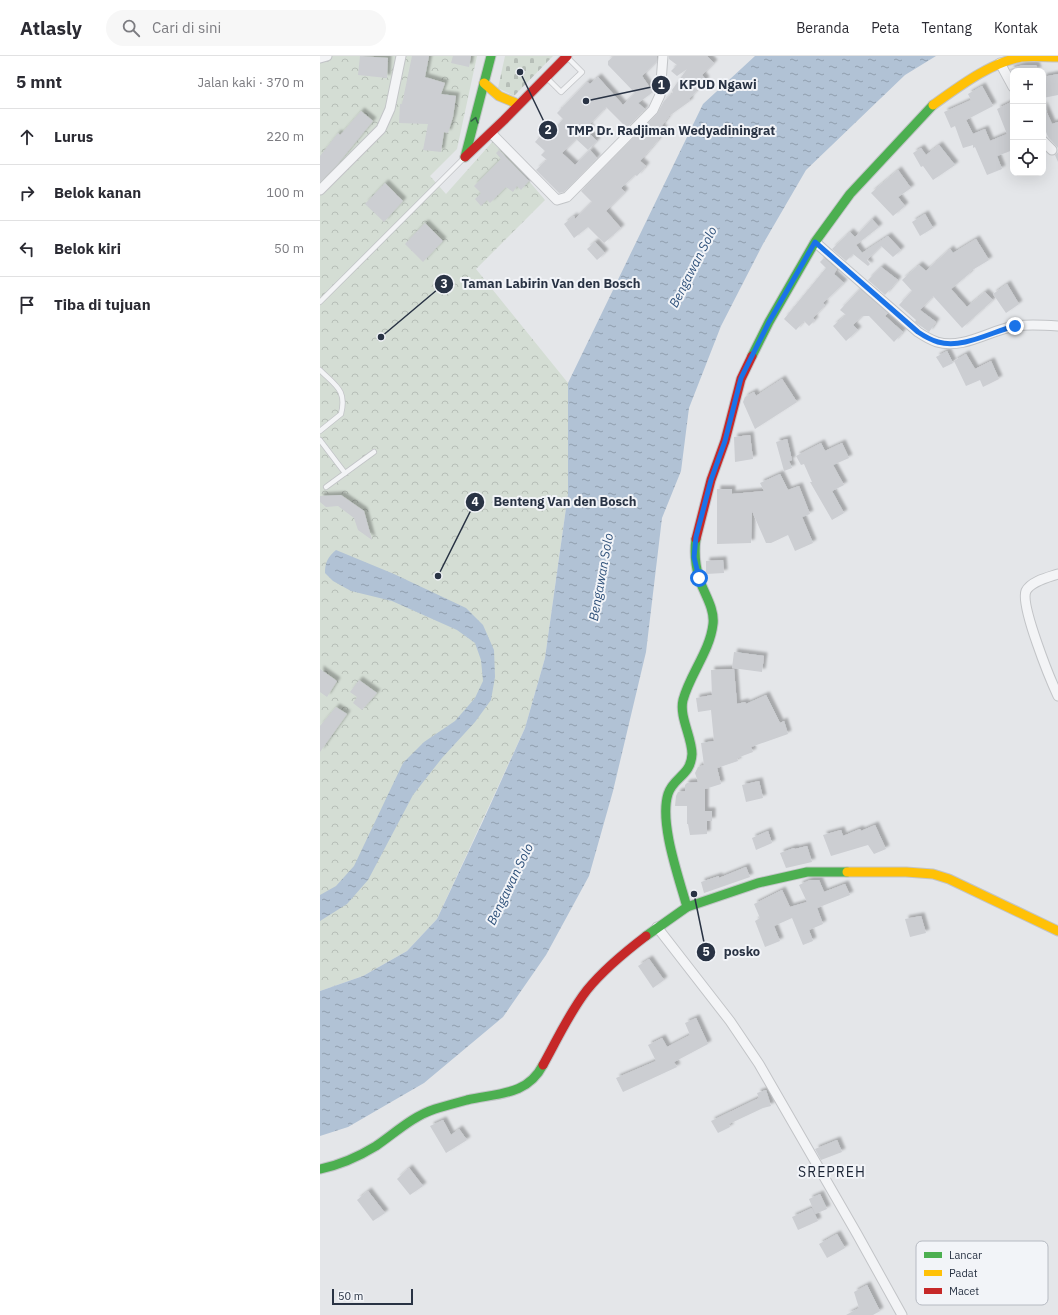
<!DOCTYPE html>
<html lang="id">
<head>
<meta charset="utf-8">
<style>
  body { margin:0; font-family:"IBM Plex Sans",sans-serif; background:#f7f7f7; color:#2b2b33 }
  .controls { position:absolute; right:12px; top:12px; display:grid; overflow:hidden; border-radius:8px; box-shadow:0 4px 16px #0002 }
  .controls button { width:36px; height:36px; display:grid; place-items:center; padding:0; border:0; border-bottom:1px solid #e1e1e2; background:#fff; color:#2b2b33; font:20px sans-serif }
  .scale { position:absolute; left:12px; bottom:10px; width:81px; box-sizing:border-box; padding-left:4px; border:2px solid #293344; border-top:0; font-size:11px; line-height:14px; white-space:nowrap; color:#293344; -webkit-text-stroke:3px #f2f4f8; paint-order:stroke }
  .stop { position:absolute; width:12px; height:12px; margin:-9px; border:3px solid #1a73e8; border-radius:50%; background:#fff }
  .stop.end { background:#1a73e8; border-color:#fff; box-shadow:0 1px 4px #0008 }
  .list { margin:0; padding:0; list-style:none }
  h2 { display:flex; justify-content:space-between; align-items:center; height:52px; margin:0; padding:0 16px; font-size:17px }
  h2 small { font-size:13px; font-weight:400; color:#7c7c81 }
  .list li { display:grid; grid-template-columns:26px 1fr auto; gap:12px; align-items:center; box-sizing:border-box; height:56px; padding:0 16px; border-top:1px solid #e1e1e2 }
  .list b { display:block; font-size:15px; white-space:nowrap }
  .list em { font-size:13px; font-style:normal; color:#7c7c81 }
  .icon { flex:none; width:22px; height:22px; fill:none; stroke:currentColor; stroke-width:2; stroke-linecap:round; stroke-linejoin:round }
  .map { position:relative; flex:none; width:738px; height:1259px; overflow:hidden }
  header { display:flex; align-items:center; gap:24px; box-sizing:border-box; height:56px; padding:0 20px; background:#fff; border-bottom:1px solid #e1e1e2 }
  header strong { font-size:19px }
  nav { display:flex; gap:22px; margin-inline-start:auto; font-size:14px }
  .search { width:280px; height:36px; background:#f7f7f7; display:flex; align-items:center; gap:10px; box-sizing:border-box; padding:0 14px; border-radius:22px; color:#7c7c81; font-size:15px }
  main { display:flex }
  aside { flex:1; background:#fff }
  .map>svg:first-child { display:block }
  .cemetery { fill:url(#cemetery-stones) }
  .park { fill:url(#park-crowns) }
  .water { fill:url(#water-ripples) }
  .building { fill:#ccced2; filter:url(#shadow) }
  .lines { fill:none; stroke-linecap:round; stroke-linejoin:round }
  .lane-casing { stroke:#c2c4c7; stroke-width:6 }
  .street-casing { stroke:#c2c4c7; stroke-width:11 }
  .fast-casing { stroke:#c2c4c7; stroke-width:11 }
  .slow-casing { stroke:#c2c4c7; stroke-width:11 }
  .jam-casing { stroke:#c2c4c7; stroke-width:11 }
  .lane { stroke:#f3f4f6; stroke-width:4.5 }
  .street { stroke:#f3f4f6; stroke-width:9 }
  .fast { stroke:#4caf50; stroke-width:9 }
  .slow { stroke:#ffc107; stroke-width:9 }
  .jam { stroke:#c62828; stroke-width:9 }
  .oneway { stroke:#355e48 }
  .route { stroke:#1a73e8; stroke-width:5 }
  .labels { text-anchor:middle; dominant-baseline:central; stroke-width:4; stroke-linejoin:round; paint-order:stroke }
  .water-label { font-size:13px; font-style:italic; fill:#30527b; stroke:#f2f4f8 }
  .quarter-label { font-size:14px; letter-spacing:1px; fill:#1b2435; stroke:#f2f4f8 }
  .key { fill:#f2f4f8; stroke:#b6bac2; stroke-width:1 }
  .key-label { font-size:11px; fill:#293344 }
  .leader { fill:none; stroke:#293344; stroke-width:1.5 }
  .callout-dot { fill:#293344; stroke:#f2f4f8; stroke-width:1.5 }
  .mark-label { font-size:12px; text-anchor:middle; font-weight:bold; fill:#fff }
  .callout-label { font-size:13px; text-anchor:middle; font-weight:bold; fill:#293344; stroke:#f2f4f8; stroke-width:4; stroke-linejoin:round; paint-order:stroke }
</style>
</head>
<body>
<header>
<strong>Atlasly</strong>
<div class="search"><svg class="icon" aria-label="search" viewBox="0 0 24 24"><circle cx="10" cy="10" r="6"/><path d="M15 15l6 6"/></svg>Cari di sini</div>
<nav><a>Beranda</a><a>Peta</a><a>Tentang</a><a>Kontak</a></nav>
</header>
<main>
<aside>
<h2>5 mnt<small>Jalan kaki · 370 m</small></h2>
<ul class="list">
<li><svg class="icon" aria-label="ahead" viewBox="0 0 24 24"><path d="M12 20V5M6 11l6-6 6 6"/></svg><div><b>Lurus</b></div><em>220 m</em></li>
<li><svg class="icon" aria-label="right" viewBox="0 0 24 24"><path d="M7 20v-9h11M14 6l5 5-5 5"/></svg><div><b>Belok kanan</b></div><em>100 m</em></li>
<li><svg class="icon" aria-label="left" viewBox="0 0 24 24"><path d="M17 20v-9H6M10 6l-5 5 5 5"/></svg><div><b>Belok kiri</b></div><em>50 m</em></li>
<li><svg class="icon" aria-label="arrive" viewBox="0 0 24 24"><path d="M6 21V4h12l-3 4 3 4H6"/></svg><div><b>Tiba di tujuan</b></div></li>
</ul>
</aside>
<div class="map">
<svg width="738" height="1259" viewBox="0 0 738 1259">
  <defs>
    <pattern id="cemetery-stones" width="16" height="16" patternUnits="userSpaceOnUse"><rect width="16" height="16" fill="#d4ddd4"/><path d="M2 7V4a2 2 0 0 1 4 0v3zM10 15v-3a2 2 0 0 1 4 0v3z" fill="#b6beb7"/></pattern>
    <pattern id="park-crowns" width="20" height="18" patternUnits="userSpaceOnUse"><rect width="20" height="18" fill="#d4ddd4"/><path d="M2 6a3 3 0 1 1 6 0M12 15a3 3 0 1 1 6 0" fill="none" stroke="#b6beb7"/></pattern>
    <pattern id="water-ripples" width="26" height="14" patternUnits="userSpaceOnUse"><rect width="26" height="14" fill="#b1c2d5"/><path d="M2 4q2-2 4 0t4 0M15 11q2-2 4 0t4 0" fill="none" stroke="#909eae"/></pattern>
    <filter id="shadow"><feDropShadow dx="3.5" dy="-3.5" stdDeviation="1" flood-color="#0004"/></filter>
  </defs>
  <rect width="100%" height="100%" fill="#e4e6e9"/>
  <path class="cemetery" d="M185 0H233L194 40 178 32Z"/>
  <path class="park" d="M4 0H157L137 93 110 120 126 138 174 84 225 144 156 213 248 327V438L225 602 205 672 117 863 87 895 43 920 0 935V1Z"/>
  <g class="water">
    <path d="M435 0H616L585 19 486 114 443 188 401 270 369 352 361 415 342 462 326 596 293 735 269 820 226 899 183 961 104 1027 28 1071 0 1080V935L43 920 87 895 117 863 163 765 205 672 225 602 248 438V327L383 48Z"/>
    <path d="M16 494 74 518 146 552 163 569 174 594 175 621 171 644 155 666 122 702 93 739 48 824 27 848 0 865V839L16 830 34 810 83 707 104 686 135 665 155 642 163 625 161 604 155 587 137 574 72 545 31 535 13 525 5 517C5 506 8 501 16 494Z"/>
  </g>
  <g class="building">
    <path d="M40 0 68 2 67 22 38 19Z"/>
    <path d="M92 0H109L105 21 125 27 121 38 136 40 133 61 128 77 124 76 121 96 103 94 108 68 79 67 80 48H82Z"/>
    <path d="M133 0H151L149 11 131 7Z"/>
    <path d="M294 0H337V5L322 20 333 36 318 47 325 53 307 72 286 51 268 70 271 73 268 76 277 85 268 94 256 83 242 97 255 109 270 94 277 102 244 136 239 137 216 114 227 104 221 99 225 95 215 86 222 78 224 80 229 74 232 76 243 63 237 57 267 26 270 28 278 21 303 49 315 37 288 9V5Z"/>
    <path d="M349 0H387L394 7 382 19 386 24 369 43 370 45 349 60 341 71 344 73 338 84 320 105 326 110 317 120 315 119 301 132 305 136 286 155 301 172 284 187 268 171 254 182 244 168 254 160 255 163 272 146 261 135 337 58 344 45 353 37 352 34 367 13 357 20 351 15 357 9 349 3Z"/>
    <path d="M703 9H716L718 15H691L690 13Z"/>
    <path d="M738 18V39L723 42V21Z"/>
    <path d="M662 30 673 50 646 64 653 78 665 73 670 85 687 78 677 53 693 45V94L677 100 682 113 667 119 655 91 653 92V89L643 92 635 70 631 72 624 56 651 44 648 38Z"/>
    <path d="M723 48 732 68 738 66V106L735 99 738 96V92L728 81 723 68Z"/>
    <path d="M41 55 53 65 16 110 0 126V100L18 77 20 79Z"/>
    <path d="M619 89 635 109 613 124 603 110 601 111 593 97 601 92 606 99Z"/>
    <path d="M179 94 209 125 201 134 197 130 193 136 186 131 170 147 167 144 161 150 155 143 161 137 154 130 181 103 176 97Z"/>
    <path d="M578 114 591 132 578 141 585 150 573 160 551 137Z"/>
    <path d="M65 127 83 145 64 166 45 148Z"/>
    <path d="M605 158 613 172 600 180 592 166Z"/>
    <path d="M552 163 559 171 536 189 542 197 568 180 581 194 573 201 561 190 547 204 550 208 548 210 533 198 526 205 512 193 530 176 535 181Z"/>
    <path d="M105 167 123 185 103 206 85 188Z"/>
    <path d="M656 183 669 204 649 216 650 217 631 233 647 251 665 236 673 244 642 272 613 240 600 254 616 266 609 276 595 266 596 264 579 249 592 235 582 224 599 209 606 215 630 193 633 197Z"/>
    <path d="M275 186 285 197 277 204 267 193Z"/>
    <path d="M504 202 517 213 514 218 524 227 503 247 505 249 493 262 495 264 489 270 484 265 476 274 464 263 506 212 500 206Z"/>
    <path d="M561 211 578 224 565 239 548 224Z"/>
    <path d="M687 228 699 248 686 257 673 238Z"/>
    <path d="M540 233 568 257 565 260 583 276 574 286 549 260H542L533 269 538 274 526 285 513 270 526 259 520 254Z"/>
    <path d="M627 295 633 307 623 312 616 301Z"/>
    <path d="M646 298 655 313 671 305 679 323 663 331 660 324 646 330 634 305Z"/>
    <path d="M462 323 477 346 435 373 423 346 425 341 434 336 436 340Z"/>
    <path d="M430 379 433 403 415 406 414 381Z"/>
    <path d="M467 383 472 404 469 405 472 412 464 415 456 386Z"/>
    <path d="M501 387 505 395 522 387 529 402 513 409 524 429 512 435 524 457 512 464 490 426H492L484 408 481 409 476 400Z"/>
    <path d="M460 418 468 434 479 430 490 458 482 461 493 487 475 495 468 479 451 487H446L432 455 431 487 397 488V433H412V438L444 435 440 427Z"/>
    <path d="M21 439 44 455 52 484 38 474 34 462 18 450 6 451 0 446V440Z"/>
    <path d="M403 504 404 517 386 518V505Z"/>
    <path d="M414 596 444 600 442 616 412 612Z"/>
    <path d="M0 613 17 625 7 641 0 636Z"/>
    <path d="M414 613 417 648 425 646 426 648 446 639 460 667 464 665 468 678 431 691 433 696 417 702 418 705 397 712 401 728 385 733V755H392V765H387V778L370 779 368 768H367V750H355L356 740 358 736 365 735V729L367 727 378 726 375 717 378 711 384 709 381 687 394 685 391 654 378 656 376 642 392 639 391 614Z"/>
    <path d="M39 624 57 637 42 654 33 647 37 641 30 636Z"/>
    <path d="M16 651 27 658 0 696V670Z"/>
    <path d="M439 725 443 742 426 746 422 729Z"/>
    <path d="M555 769 566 793 554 798 548 789 511 800 503 779 521 774 523 780 540 773 541 775Z"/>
    <path d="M448 775 452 787 436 794 432 782Z"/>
    <path d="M487 790 492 806 466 812 460 797 474 792 475 793Z"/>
    <path d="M426 811 430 821 384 837 381 826 399 820V822Z"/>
    <path d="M490 824H499L504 836 525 828 530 839 497 852 503 868 489 874 493 885 483 889 472 862 454 870 460 885 445 891 435 865 440 862 434 848 462 834 470 851 487 846 479 829Z"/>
    <path d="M601 860 606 877 590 881 585 863Z"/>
    <path d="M329 903 344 924 333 932 318 910Z"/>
    <path d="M376 962 388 988 354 1006 357 1011 303 1036 296 1022 336 1005 328 989 342 982 347 991 370 979 365 967Z"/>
    <path d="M446 1034 451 1050 443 1052 409 1068 410 1071 398 1077 391 1065 439 1042 437 1037Z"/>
    <path d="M123 1064 131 1079 139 1073 147 1084 126 1097 110 1070Z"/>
    <path d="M517 1084 522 1096 501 1104 495 1093Z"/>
    <path d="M89 1112 103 1130 90 1139 77 1123Z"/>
    <path d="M48 1135 65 1157 53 1165 37 1144Z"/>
    <path d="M500 1138 507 1153 495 1158 489 1143Z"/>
    <path d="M492 1152 498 1165 478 1174 472 1161Z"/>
    <path d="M517 1178 525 1192 507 1202 499 1188Z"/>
    <path d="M547 1229 560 1255 553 1259H526L539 1252 534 1236Z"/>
  </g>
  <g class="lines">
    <defs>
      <g id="lane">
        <path d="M227 22 241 36 262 16 248 2"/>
        <path d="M0 246 144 102"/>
        <path d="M0 314C16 330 27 334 21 358L0 375"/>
        <path d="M0 384 25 417"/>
        <path d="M6 431 54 396"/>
      </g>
      <g id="street">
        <path d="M0 2 7 0"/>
        <path d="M680 7 693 31"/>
        <path d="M172 78 237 144 247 141 333 54 340 39 343 0"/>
        <path d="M723 85 732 94"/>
        <path d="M0 134 61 73 70 53 81 0"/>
        <path d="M495 186 598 276C604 280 611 284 617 286 643 294 670 274 695 270 709 268 724 269 738 270"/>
        <path d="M738 518C729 521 711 525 706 535 700 549 730 623 738 640"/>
        <path d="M337 871 410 965 439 1008 537 1178 582 1259"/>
      </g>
      <g id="fast">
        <path d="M145 101 171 0"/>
        <path d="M432 300 449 266 495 186 530 138 613 49"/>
        <path d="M367 851C359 822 339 767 348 738 353 721 371 720 372 698 372 681 359 661 363 644 370 618 390 595 393 568 395 552 383 536 379 522 375 508 374 497 376 483"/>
        <path d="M326 880 367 851 438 827 487 816H527"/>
        <path d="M0 1113C20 1109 38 1101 56 1090 75 1077 93 1060 115 1053 125 1050 136 1047 147 1044 177 1037 207 1040 223 1009"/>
      </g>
      <g id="slow">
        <path d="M164 27 179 40 198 48"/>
        <path d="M613 49C640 30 668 8 701 1 712 0 726 1 738 1"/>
        <path d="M527 816H586L613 818 629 823 738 875"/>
      </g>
      <g id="jam">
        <path d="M145 101 184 64 247 0"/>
        <path d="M376 483 391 424 405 385 421 323 432 300"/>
        <path d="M223 1009C237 984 249 957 267 934 284 913 305 896 326 880"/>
      </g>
    </defs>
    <use href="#lane" class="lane-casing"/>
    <use href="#street" class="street-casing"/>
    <use href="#fast" class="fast-casing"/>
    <use href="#slow" class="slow-casing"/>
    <use href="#jam" class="jam-casing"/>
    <use href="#lane" class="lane"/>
    <use href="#street" class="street"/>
    <use href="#fast" class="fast"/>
    <use href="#slow" class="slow"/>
    <use href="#jam" class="jam"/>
  </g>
  <defs><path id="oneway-chevron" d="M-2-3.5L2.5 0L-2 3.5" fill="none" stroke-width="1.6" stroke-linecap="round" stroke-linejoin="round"/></defs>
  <use class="oneway" href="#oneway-chevron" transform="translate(155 64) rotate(-75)"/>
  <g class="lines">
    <path class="route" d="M379 522 374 501 376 481 391 424 405 385 421 322 449 266 495 186 598 276C604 280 611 284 618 286 643 293 671 276 695 270"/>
  </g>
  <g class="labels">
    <g class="water-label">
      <text transform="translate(373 211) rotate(-63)">Bengawan Solo</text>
      <text transform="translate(281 521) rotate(-80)">Bengawan Solo</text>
      <text transform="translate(190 828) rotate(-64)">Bengawan Solo</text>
    </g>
    <g class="quarter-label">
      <text x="512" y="1116">SREPREH</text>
    </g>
  </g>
  <rect x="596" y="1185" width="132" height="64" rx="6" class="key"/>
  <rect x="604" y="1196" width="18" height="6" fill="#4caf50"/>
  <rect x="604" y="1214" width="18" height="6" fill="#ffc107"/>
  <rect x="604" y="1232" width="18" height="6" fill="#c62828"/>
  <g class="key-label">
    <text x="629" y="1203">Lancar</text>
    <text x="629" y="1221">Padat</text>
    <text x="629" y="1239">Macet</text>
  </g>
  <path class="leader" d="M266 45L341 29M200 16L228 74M61 281L124 228M118 520L155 446M374 838L386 896"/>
  <g class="callout-dot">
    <circle cx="266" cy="45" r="4"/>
    <circle cx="200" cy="16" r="4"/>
    <circle cx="61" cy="281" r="4"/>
    <circle cx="118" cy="520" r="4"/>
    <circle cx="374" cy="838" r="4"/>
    <circle cx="341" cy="29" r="10"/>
    <circle cx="228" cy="74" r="10"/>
    <circle cx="124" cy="228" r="10"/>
    <circle cx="155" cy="446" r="10"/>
    <circle cx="386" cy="896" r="10"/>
  </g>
  <g class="mark-label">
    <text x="341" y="33">1</text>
    <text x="228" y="78">2</text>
    <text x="124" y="232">3</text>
    <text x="155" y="450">4</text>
    <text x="386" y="900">5</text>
  </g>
  <g class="callout-label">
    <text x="398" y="33">KPUD Ngawi</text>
    <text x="351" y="79">TMP Dr. Radjiman Wedyadiningrat</text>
    <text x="231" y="232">Taman Labirin Van den Bosch</text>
    <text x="245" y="450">Benteng Van den Bosch</text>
    <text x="422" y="900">posko</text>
  </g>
</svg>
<div class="controls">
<button>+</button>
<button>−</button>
<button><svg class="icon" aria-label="locate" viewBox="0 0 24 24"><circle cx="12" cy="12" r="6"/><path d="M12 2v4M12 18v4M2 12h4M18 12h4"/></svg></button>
</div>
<div class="scale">50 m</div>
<div class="stop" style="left:379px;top:522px"></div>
<div class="stop end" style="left:695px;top:270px"></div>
</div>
</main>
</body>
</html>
